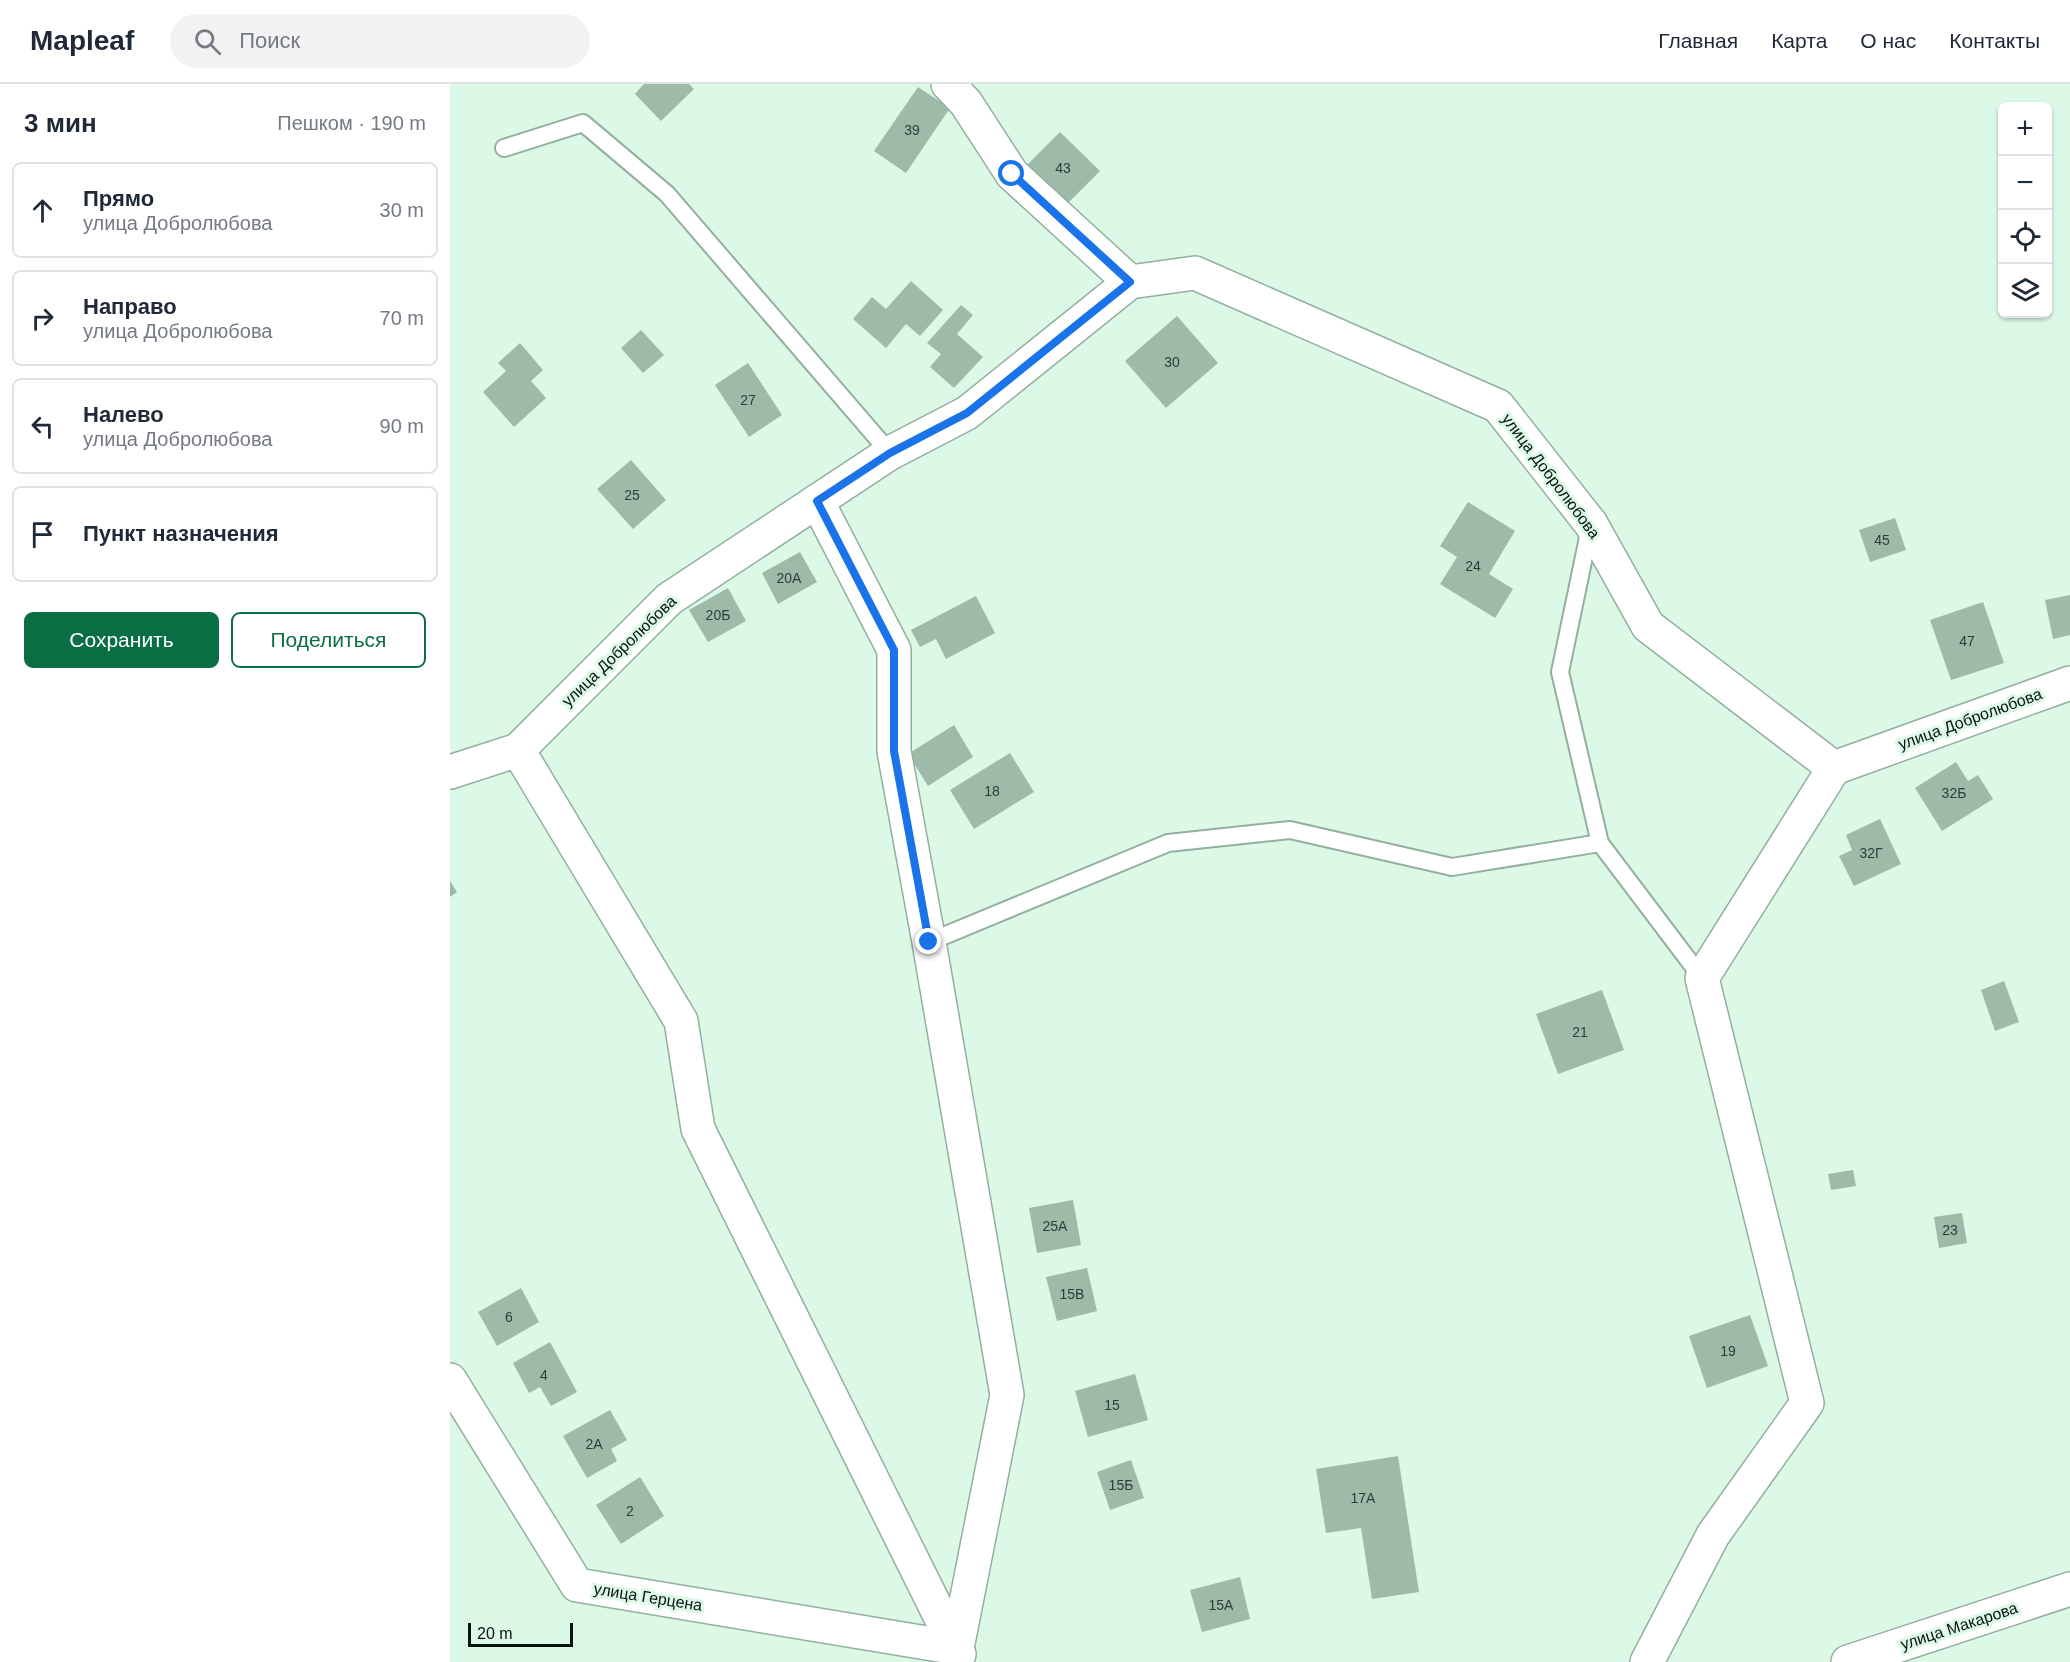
<!DOCTYPE html>
<html lang="ru">
<head>
<meta charset="utf-8">
<style>
  body { margin:0; font-family:Helvetica,sans-serif; background:#f2f2f3; color:#1f2937 }
  .controls { position:absolute; right:18px; top:18px; display:grid; overflow:hidden; border-radius:9px; box-shadow:0 2px 4px #0004 }
  .controls button { width:54px; height:54px; display:grid; place-items:center; padding:0; border:0; border-bottom:2px solid #e0e1e3; background:#fff; color:#1f2937; font:30px sans-serif }
  .scale { position:absolute; left:18px; bottom:15px; width:105px; box-sizing:border-box; padding-left:6px; border:3px solid #0a140e; border-top:0; font-size:16px; line-height:21px; white-space:nowrap; color:#0a140e; -webkit-text-stroke:4px #dcf9e7; paint-order:stroke }
  .stop { position:absolute; width:18px; height:18px; margin:-14px; border:4px solid #1a73e8; border-radius:50%; background:#fff }
  .stop.end { background:#1a73e8; border-color:#fff; box-shadow:0 2px 6px #0008 }
  .list { margin:0; padding:0; list-style:none }
  h2 { display:flex; justify-content:space-between; align-items:center; height:78px; margin:0; padding:0 24px; font-size:26px }
  h2 small { font-size:20px; font-weight:400; color:#747a83 }
  .list li { display:grid; grid-template-columns:39px 1fr auto; gap:18px; align-items:center; box-sizing:border-box; height:96px; margin:0 12px 12px; padding:0 12px; border:2px solid #e0e1e3; border-radius:9px }
  .list b { display:block; font-size:22px; white-space:nowrap }
  .list p { margin:0; font-size:20px; white-space:nowrap; color:#747a83 }
  .list em { font-size:20px; font-style:normal; color:#747a83 }
  .actions { display:flex; gap:12px; padding:18px 24px }
  .actions a { flex:1; padding:14px 0; border:2px solid #0a6e44; border-radius:9px; text-align:center; font-size:21px; color:#0a6e44 }
  .actions .main { background:#0a6e44; color:#fff }
  .icon { flex:none; width:33px; height:33px; fill:none; stroke:currentColor; stroke-width:2; stroke-linecap:round; stroke-linejoin:round }
  .map { position:relative; flex:none; width:1620px; height:1578px; overflow:hidden }
  header { display:flex; align-items:center; gap:36px; box-sizing:border-box; height:84px; padding:0 30px; background:#fff; border-bottom:2px solid #e0e1e3 }
  header strong { font-size:28px }
  nav { display:flex; gap:33px; margin-inline-start:auto; font-size:21px }
  .search { width:420px; height:54px; background:#f2f2f3; display:flex; align-items:center; gap:15px; box-sizing:border-box; padding:0 21px; border-radius:33px; color:#747a83; font-size:22px }
  main { display:flex }
  aside { flex:1; background:#fff }
  .map>svg:first-child { display:block }
  .building { fill:#9ebaa9 }
  .lines { fill:none; stroke-linecap:round; stroke-linejoin:round }
  .lane-casing { stroke:#94af9e; stroke-width:20 }
  .street-casing { stroke:#94af9e; stroke-width:36 }
  .lane { stroke:#fff; stroke-width:16 }
  .street { stroke:#fff; stroke-width:33 }
  .route { stroke:#1a73e8; stroke-width:8 }
  .labels { text-anchor:middle; dominant-baseline:central; stroke-width:6; stroke-linejoin:round; paint-order:stroke }
  .number-label { font-size:14px; fill:#2f3e35 }
  .street-label { font-size:16px; fill:#0a140e; stroke:#dcf9e7 }
</style>
</head>
<body>
<header>
<strong>Mapleaf</strong>
<div class="search"><svg class="icon" aria-label="search" viewBox="0 0 24 24"><circle cx="10" cy="10" r="6"/><path d="M15 15l6 6"/></svg>Поиск</div>
<nav><a>Главная</a><a>Карта</a><a>О нас</a><a>Контакты</a></nav>
</header>
<main>
<aside>
<h2>3 мин<small>Пешком · 190 m</small></h2>
<ul class="list">
<li><svg class="icon" aria-label="ahead" viewBox="0 0 24 24"><path d="M12 20V5M6 11l6-6 6 6"/></svg><div><b>Прямо</b><p>улица Добролюбова</p></div><em>30 m</em></li>
<li><svg class="icon" aria-label="right" viewBox="0 0 24 24"><path d="M7 20v-9h11M14 6l5 5-5 5"/></svg><div><b>Направо</b><p>улица Добролюбова</p></div><em>70 m</em></li>
<li><svg class="icon" aria-label="left" viewBox="0 0 24 24"><path d="M17 20v-9H6M10 6l-5 5 5 5"/></svg><div><b>Налево</b><p>улица Добролюбова</p></div><em>90 m</em></li>
<li><svg class="icon" aria-label="arrive" viewBox="0 0 24 24"><path d="M6 21V4h12l-3 4 3 4H6"/></svg><div><b>Пункт назначения</b></div></li>
</ul>
<div class="actions"><a class="main">Сохранить</a><a>Поделиться</a></div>
</aside>
<div class="map">
<svg width="1620" height="1578" viewBox="0 0 1620 1578">
  <rect width="100%" height="100%" fill="#dcf9e7"/>
  <g class="building">
    <path d="M194 0H239L244 5 211 37 185 10Z"/>
    <path d="M468 3 500 24 456 89 424 67Z"/>
    <path d="M610 48 650 87 616 121 576 82Z"/>
    <path d="M461 197 493 226 470 252 456 240 436 264 403 235 422 213 436 225Z"/>
    <path d="M511 221 523 231 507 250 533 273 504 304 480 283 491 270 477 259Z"/>
    <path d="M727 232 768 279 716 324 675 277Z"/>
    <path d="M191 246 214 271 193 289 171 264Z"/>
    <path d="M70 259 93 286 81 297 96 314 64 343 33 308 56 287 48 279Z"/>
    <path d="M298 279 332 331 299 353 265 301Z"/>
    <path d="M181 376 216 416 183 445 147 405Z"/>
    <path d="M1018 418 1065 447 1039 490 1063 505 1045 534 990 500 1007 473 990 462Z"/>
    <path d="M1445 434 1456 466 1420 478 1409 446Z"/>
    <path d="M350 468 367 498 328 520 312 489Z"/>
    <path d="M278 504 296 537 258 558 239 526Z"/>
    <path d="M1620 511V551L1603 555 1595 516Z"/>
    <path d="M526 512 545 549 496 575 486 555 470 563 461 546Z"/>
    <path d="M1533 518 1554 579 1501 596 1480 536Z"/>
    <path d="M504 641 523 673 478 702 458 670Z"/>
    <path d="M560 669 584 708 524 745 500 706Z"/>
    <path d="M1506 678 1518 697 1528 691 1543 715 1492 747 1465 704Z"/>
    <path d="M1430 735 1451 780 1404 802 1389 772 1402 766 1396 751Z"/>
    <path d="M0 797 7 808 0 813Z"/>
    <path d="M1554 897 1569 938 1545 947 1531 906Z"/>
    <path d="M1152 906 1174 966 1108 990 1086 930Z"/>
    <path d="M1403 1086 1406 1102 1381 1106 1378 1090Z"/>
    <path d="M623 1116 631 1161 587 1169 579 1124Z"/>
    <path d="M1512 1129 1517 1159 1489 1164 1484 1133Z"/>
    <path d="M637 1184 647 1227 607 1237 596 1193Z"/>
    <path d="M71 1204 89 1238 47 1262 28 1228Z"/>
    <path d="M1300 1231 1318 1282 1257 1304 1239 1252Z"/>
    <path d="M100 1258 127 1308 101 1322 90 1303 79 1309 63 1279Z"/>
    <path d="M685 1290 698 1336 638 1353 625 1307Z"/>
    <path d="M160 1326 177 1356 161 1365 167 1377 137 1394 113 1352Z"/>
    <path d="M948 1372 969 1508 922 1515 911 1444 876 1449 866 1385Z"/>
    <path d="M681 1376 694 1414 660 1426 647 1388Z"/>
    <path d="M190 1393 214 1432 171 1460 146 1421Z"/>
    <path d="M790 1493 800 1535 752 1548 740 1506Z"/>
  </g>
  <g class="lines">
    <defs>
      <g id="lane">
        <path d="M54 64 133 39 217 110 440 369"/>
        <path d="M1140 444 1110 588 1150 759 1252 894"/>
        <path d="M479 858 718 759 840 746 1002 783 1150 759"/>
      </g>
      <g id="street">
        <path d="M498 0 516 19 562 90 680 198"/>
        <path d="M68 666 231 937 248 1045 509 1570"/>
        <path d="M0 688 68 666 219 515 440 369 517 329 680 198 745 189 1048 322 1141 440 1198 542 1384 684 1620 599"/>
        <path d="M0 1296 127 1501 507 1564 557 1311 479 858 444 667V566L367 417"/>
        <path d="M1197 1578 1263 1451 1357 1319 1252 894 1384 684"/>
        <path d="M1398 1578 1620 1505"/>
      </g>
    </defs>
    <use href="#lane" class="lane-casing"/>
    <use href="#street" class="street-casing"/>
    <use href="#lane" class="lane"/>
    <use href="#street" class="street"/>
  </g>
  <g class="lines">
    <path class="route" d="M479 858 444 667V566L367 417 440 369 517 329 680 198 562 90"/>
  </g>
  <g class="labels">
    <g class="number-label">
      <text x="462" y="46">39</text>
      <text x="613" y="84">43</text>
      <text x="722" y="278">30</text>
      <text x="298" y="316">27</text>
      <text x="182" y="411">25</text>
      <text x="1432" y="456">45</text>
      <text x="1023" y="482">24</text>
      <text x="339" y="494">20А</text>
      <text x="268" y="531">20Б</text>
      <text x="1517" y="557">47</text>
      <text x="542" y="707">18</text>
      <text x="1504" y="709">32Б</text>
      <text x="1421" y="769">32Г</text>
      <text x="1130" y="948">21</text>
      <text x="605" y="1142">25А</text>
      <text x="1500" y="1146">23</text>
      <text x="622" y="1210">15В</text>
      <text x="59" y="1233">6</text>
      <text x="1278" y="1267">19</text>
      <text x="94" y="1291">4</text>
      <text x="662" y="1321">15</text>
      <text x="144" y="1360">2А</text>
      <text x="671" y="1401">15Б</text>
      <text x="913" y="1414">17А</text>
      <text x="180" y="1427">2</text>
      <text x="771" y="1521">15А</text>
    </g>
    <g class="street-label">
      <text transform="translate(1101 392) rotate(53)">улица Добролюбова</text>
      <text transform="translate(169 567) rotate(-44)">улица Добролюбова</text>
      <text transform="translate(1520 635) rotate(-20)">улица Добролюбова</text>
      <text transform="translate(198 1513) rotate(9)">улица Герцена</text>
      <text transform="translate(1509 1542) rotate(-18)">улица Макарова</text>
    </g>
  </g>
</svg>
<div class="controls">
<button>+</button>
<button>−</button>
<button><svg class="icon" aria-label="locate" viewBox="0 0 24 24"><circle cx="12" cy="12" r="6"/><path d="M12 2v4M12 18v4M2 12h4M18 12h4"/></svg></button>
<button><svg class="icon" aria-label="layers" viewBox="0 0 24 24"><path d="M12 4l9 5-9 5-9-5zM3 14l9 5 9-5"/></svg></button>
</div>
<div class="scale">20 m</div>
<div class="stop" style="left:562px;top:90px"></div>
<div class="stop end" style="left:479px;top:858px"></div>
</div>
</main>
</body>
</html>
